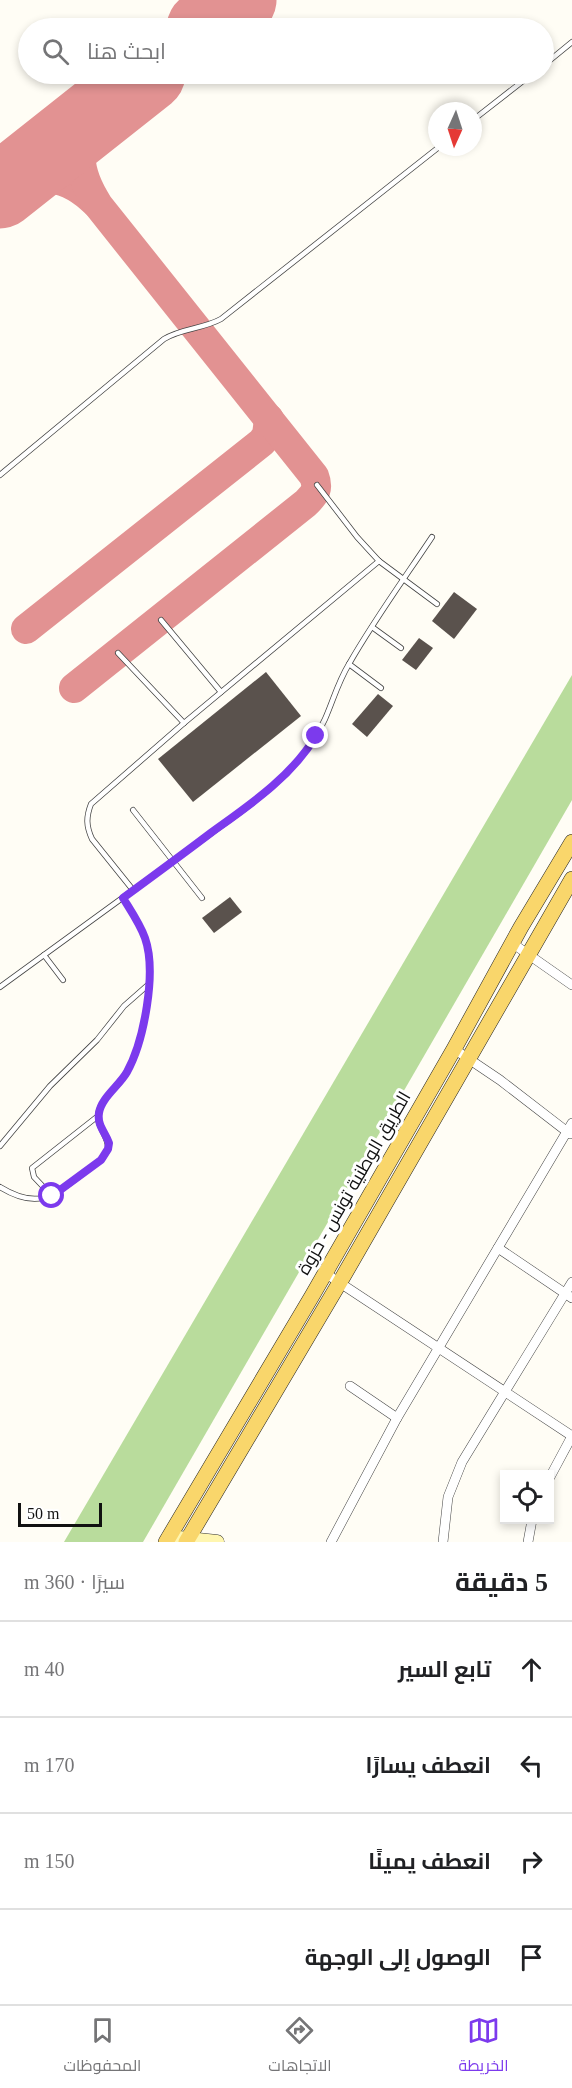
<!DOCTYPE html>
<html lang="ar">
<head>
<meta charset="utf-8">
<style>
  body { margin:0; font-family:"Times New Roman",Cairo,serif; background:#f6f6f6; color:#202124; direction:rtl }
  .controls { position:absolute; right:18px; bottom:18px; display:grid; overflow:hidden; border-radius:0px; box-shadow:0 3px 9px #0003 }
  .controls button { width:54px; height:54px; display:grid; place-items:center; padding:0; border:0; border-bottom:2px solid #e0e0e0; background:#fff; color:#202124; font:30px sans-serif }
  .compass { position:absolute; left:428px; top:102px; width:54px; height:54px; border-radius:50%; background:#fff; box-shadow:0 3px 9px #0003; rotate:183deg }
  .scale { position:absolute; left:18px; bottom:15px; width:84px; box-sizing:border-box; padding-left:6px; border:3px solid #111; border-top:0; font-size:16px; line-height:21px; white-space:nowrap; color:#111; -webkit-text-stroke:4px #fff; paint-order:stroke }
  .stop { position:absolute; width:18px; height:18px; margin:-14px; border:4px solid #7c3aed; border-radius:50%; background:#fff }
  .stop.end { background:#7c3aed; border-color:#fff; box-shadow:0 2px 6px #0008 }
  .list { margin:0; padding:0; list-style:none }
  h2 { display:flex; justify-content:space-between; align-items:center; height:78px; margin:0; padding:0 24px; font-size:26px }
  h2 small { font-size:20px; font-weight:400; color:#757577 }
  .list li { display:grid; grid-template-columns:39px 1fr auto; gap:18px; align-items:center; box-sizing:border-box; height:96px; padding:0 24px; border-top:2px solid #e0e0e0 }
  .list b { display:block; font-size:22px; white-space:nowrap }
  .list em { font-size:20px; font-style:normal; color:#757577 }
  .icon { flex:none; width:33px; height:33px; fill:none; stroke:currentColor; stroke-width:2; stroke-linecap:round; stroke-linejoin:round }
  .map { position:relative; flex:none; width:572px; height:1542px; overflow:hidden; direction:ltr }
  .search { position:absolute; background:#fff; box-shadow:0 3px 9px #0003; left:18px; right:18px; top:18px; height:66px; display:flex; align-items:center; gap:15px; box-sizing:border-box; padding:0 21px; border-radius:33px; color:#757577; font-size:22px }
  .sheet { height:462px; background:#fff }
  nav { display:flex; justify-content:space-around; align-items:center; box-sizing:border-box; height:84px; border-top:2px solid #e0e0e0; background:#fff; font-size:16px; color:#757577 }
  nav a { display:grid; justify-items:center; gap:3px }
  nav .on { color:#7c3aed }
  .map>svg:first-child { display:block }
  .forest { fill:#b9dc9c }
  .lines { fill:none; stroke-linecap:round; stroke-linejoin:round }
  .taxiway { stroke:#e29292; stroke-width:30 }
  .runway { stroke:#e29292; stroke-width:75 }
  .building { fill:#5a524d }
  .lane-casing { stroke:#444; stroke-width:6 }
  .street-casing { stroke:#444; stroke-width:10 }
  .secondary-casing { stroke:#333; stroke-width:15 }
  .primary-casing { stroke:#222; stroke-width:16 }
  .lane { stroke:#fff; stroke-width:4.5 }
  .street { stroke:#fff; stroke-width:9 }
  .secondary { stroke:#fff6b0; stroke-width:14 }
  .primary { stroke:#f9d66b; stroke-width:15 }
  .route { stroke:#7c3aed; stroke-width:8 }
  .labels { text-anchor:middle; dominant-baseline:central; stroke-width:6; stroke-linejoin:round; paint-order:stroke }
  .street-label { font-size:18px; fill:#111; stroke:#fff }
</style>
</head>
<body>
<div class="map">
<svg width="572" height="1542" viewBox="0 0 572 1542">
  <rect width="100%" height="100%" fill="#fffdf5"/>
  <path class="forest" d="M572 675V800L143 1542H64Z"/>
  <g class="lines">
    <g class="taxiway">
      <path d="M1 190C38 172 66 173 96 203"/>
      <path d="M26 629 262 442 267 435 269 419"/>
      <path d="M74 688 306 503C315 494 319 489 314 476L98 205C86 186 74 161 85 139 89 129 97 120 102 110"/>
    </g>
    <g class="runway">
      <path d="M204 28 239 0"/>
      <path d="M0 191 148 74"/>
    </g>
  </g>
  <g class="building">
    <path d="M454 592 477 609 454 639 432 621Z"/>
    <path d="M419 638 433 648 416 670 402 660Z"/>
    <path d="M266 672 301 716 193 802 158 759Z"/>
    <path d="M378 694 393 706 367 737 352 724Z"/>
    <path d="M230 897 242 912 214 933 202 918Z"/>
  </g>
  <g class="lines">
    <defs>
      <g id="lane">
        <path d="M544 65 572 42"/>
        <path d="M473 120 532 74"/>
        <path d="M0 475 164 339C182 328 203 329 221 319L439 147"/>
        <path d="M317 485 357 537 379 561 437 604"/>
        <path d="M161 620 221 692"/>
        <path d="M372 627 401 648"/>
        <path d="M118 653 184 723"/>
        <path d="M349 664 381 688"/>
        <path d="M133 810 202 898"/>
        <path d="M133 890 92 839C86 826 86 817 91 804L184 723 379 561"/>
        <path d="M44 955 63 980"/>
        <path d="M0 987 246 808C278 783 308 757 325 719 333 701 338 682 349 664 374 620 404 579 432 537"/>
        <path d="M0 1146 50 1086 97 1040 124 1006 149 984"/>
        <path d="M0 1187C36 1209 51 1198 81 1175 91 1167 103 1161 108 1149 109 1135 94 1126 99 1110 104 1096 119 1086 126 1073 144 1042 157 972 145 938 140 924 131 911 123 898"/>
        <path d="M52 1196 34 1177 32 1168 98 1116"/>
      </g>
      <g id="street">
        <path d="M512 943 572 985"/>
        <path d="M454 1049 500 1080 570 1134"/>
        <path d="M498 1248 572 1298"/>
        <path d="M325 1273 572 1436"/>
        <path d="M350 1386 397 1418"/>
        <path d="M550 1477 572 1436"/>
        <path d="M331 1542 397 1418 572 1123"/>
        <path d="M443 1542 448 1497 462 1462 572 1282"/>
        <path d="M528 1542 532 1520"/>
      </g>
      <path id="secondary" d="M169 1537 217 1542"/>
      <g id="primary">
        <path d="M166 1542 312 1296 454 1049 521 927 572 842"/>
        <path d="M186 1542 340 1282 572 879"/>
      </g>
    </defs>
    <use href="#lane" class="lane-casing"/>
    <use href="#street" class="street-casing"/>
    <use href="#secondary" class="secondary-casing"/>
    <use href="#primary" class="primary-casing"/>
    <use href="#lane" class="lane"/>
    <use href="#street" class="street"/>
    <use href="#secondary" class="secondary"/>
    <use href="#primary" class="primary"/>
  </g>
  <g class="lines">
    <path class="route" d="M52 1196 101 1160 108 1149 109 1143C105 1132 97 1125 99 1113 101 1098 119 1086 127 1072 144 1041 157 972 145 938 140 924 131 911 123 898 153 876 183 854 212 832 251 804 291 777 316 736"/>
  </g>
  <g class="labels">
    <g class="street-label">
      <text transform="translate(354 1183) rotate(-60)">الطريق الوطنية تونس - حزوة</text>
    </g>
  </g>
</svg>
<div class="controls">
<button><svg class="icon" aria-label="locate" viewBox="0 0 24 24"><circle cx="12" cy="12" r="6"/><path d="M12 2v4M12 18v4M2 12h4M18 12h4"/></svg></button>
</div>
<svg class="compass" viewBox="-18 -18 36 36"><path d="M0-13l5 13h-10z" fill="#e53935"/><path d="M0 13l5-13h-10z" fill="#757577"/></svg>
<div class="scale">50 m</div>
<div class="stop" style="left:52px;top:1196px"></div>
<div class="stop end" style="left:316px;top:736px"></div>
<div class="search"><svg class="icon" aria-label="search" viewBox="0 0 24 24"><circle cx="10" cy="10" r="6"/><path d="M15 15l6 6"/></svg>ابحث هنا</div>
</div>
<section class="sheet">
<h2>5 دقيقة<small>سيرًا · 360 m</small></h2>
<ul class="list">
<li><svg class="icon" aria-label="ahead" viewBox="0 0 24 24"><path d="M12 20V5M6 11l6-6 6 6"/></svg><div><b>تابع السير</b></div><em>40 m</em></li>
<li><svg class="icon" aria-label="left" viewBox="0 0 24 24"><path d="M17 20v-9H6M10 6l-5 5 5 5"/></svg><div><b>انعطف يسارًا</b></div><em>170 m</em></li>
<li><svg class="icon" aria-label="right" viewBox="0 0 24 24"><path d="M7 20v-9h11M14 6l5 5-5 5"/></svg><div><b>انعطف يمينًا</b></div><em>150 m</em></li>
<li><svg class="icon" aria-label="arrive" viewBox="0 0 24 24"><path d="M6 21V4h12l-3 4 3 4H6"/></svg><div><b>الوصول إلى الوجهة</b></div></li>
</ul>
</section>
<nav>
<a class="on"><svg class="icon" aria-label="map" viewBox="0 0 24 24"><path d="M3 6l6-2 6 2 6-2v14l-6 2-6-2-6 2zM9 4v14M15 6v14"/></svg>الخريطة</a>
<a><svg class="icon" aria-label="directions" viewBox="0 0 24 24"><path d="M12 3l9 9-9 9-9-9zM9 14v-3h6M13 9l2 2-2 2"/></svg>الاتجاهات</a>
<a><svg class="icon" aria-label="saved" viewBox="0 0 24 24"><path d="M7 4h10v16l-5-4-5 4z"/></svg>المحفوظات</a>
</nav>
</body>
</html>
